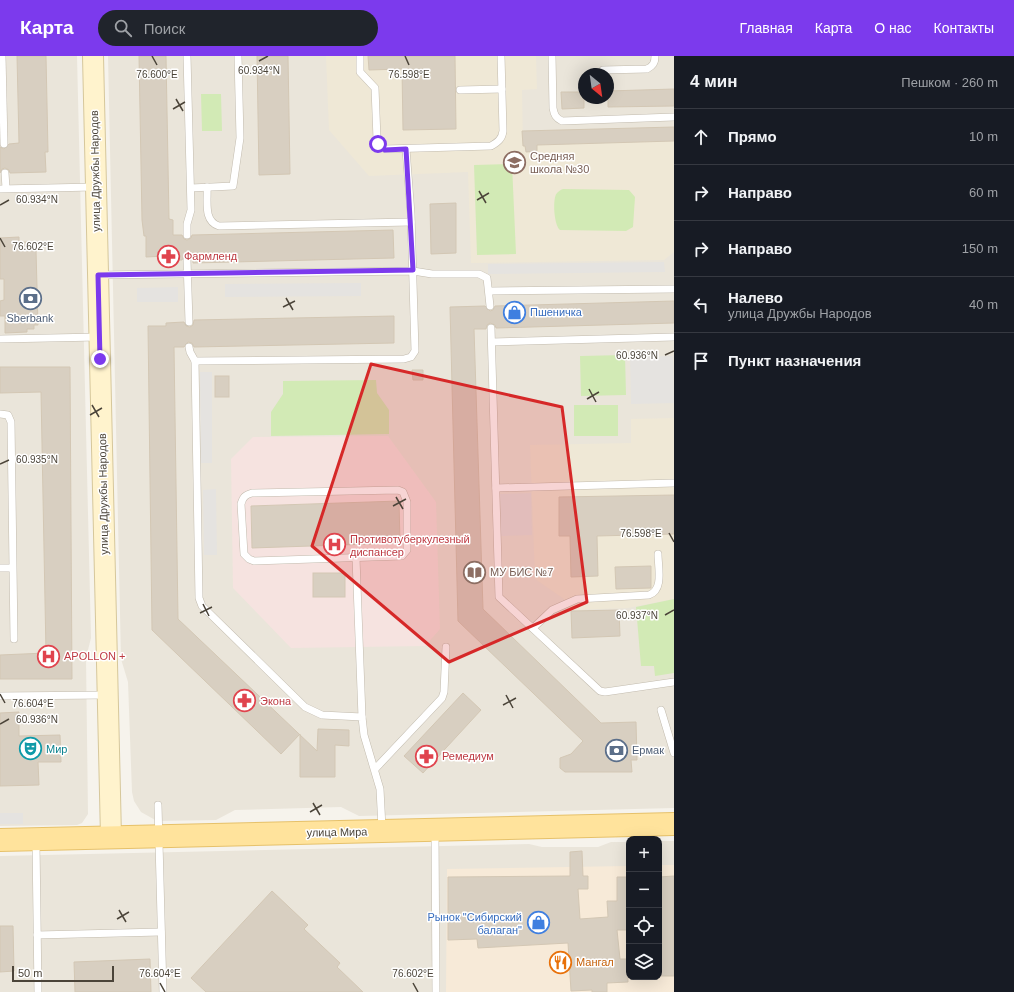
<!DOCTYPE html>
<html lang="ru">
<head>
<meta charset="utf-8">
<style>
  body { margin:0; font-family:Helvetica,sans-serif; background:#20242c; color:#f1f3f6 }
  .controls { position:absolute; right:12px; bottom:12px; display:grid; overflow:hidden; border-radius:8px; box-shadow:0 4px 16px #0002 }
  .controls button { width:36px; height:36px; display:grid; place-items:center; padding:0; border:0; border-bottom:1px solid #363941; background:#171b24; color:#f1f3f6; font:20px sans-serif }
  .compass { position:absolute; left:578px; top:12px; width:36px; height:36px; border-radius:50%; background:#171b24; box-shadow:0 4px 16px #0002; rotate:151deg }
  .scale { position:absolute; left:12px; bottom:10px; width:102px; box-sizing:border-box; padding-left:4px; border:2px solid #4b4439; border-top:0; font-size:11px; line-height:14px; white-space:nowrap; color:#4b4439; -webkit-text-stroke:3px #fff; paint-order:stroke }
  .stop { position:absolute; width:12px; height:12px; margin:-9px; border:3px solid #7c3aed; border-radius:50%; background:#fff }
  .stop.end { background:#7c3aed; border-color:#fff; box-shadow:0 1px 4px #0008 }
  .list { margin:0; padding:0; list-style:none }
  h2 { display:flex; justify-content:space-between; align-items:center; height:52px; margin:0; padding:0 16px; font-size:17px }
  h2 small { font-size:13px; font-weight:400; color:#9ea1a6 }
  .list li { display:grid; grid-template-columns:26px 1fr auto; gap:12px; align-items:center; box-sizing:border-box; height:56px; padding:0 16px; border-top:1px solid #363941 }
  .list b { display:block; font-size:15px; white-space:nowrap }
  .list p { margin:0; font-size:13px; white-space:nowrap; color:#9ea1a6 }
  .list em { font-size:13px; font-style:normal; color:#9ea1a6 }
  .icon { flex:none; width:22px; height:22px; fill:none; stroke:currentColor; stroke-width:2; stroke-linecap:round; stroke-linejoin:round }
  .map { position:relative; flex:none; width:674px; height:936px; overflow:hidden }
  header { display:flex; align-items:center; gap:24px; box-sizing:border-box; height:56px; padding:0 20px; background:#7c3aed; color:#fff }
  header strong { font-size:19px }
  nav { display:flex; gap:22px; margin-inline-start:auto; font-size:14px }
  .search { width:280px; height:36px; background:#20242c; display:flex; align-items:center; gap:10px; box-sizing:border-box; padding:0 14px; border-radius:22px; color:#9ea1a6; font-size:15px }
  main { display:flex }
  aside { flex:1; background:#171b24 }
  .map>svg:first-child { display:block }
  .residential { fill:#eae5da; fill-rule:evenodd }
  .commercial { fill:#f7ead8 }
  .education { fill:#efe8d6 }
  .medical { fill:#f6e3e0 }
  .green { fill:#d2eab5 }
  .parking { fill:#e5e3e0 }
  .building { fill:#d8cfc1; stroke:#d3c7b4 }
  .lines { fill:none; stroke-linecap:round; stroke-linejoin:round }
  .lane-casing { stroke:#c2bbae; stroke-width:8 }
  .secondary-casing { stroke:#d6c79b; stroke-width:22 }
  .primary-casing { stroke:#e6c16a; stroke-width:24 }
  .lane { stroke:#fff; stroke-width:7 }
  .secondary { stroke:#fff3cd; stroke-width:20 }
  .primary { stroke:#ffe39c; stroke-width:22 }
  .route { stroke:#7c3aed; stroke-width:5 }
  .marked { fill:#d62828; fill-opacity:0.2; stroke:#d62828; stroke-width:3; stroke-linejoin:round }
  .ticks { fill:none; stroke:#4b4439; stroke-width:1.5 }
  .labels { text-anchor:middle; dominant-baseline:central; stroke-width:3; stroke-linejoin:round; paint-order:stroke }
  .education-label { font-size:11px; fill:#785e54; stroke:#fff; text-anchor:start }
  .street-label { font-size:11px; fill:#4b4439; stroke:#fff }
  .health-label { font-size:11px; fill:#be3a42; stroke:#fff; text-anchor:start }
  .shop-label { font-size:11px; fill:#366cbe; stroke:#fff; text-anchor:start }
  .service-label { font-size:11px; fill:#4e5e75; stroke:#fff }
  .culture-label { font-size:11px; fill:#0d838f; stroke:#fff; text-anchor:start }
  .food-label { font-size:11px; fill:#c56008; stroke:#fff; text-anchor:start }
  .ticks-label { font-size:10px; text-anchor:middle; fill:#4b4439; stroke:#fff; stroke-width:3; stroke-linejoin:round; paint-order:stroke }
</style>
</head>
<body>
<header>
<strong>Карта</strong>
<div class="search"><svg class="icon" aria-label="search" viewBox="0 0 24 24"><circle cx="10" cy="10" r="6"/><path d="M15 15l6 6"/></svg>Поиск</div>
<nav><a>Главная</a><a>Карта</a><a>О нас</a><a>Контакты</a></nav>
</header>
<main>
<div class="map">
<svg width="674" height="936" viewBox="0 0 674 936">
  <rect width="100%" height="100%" fill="#f6f3ec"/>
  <g class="residential">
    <path d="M0 0H77L91 582 86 602 88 758 82 767 77 769 0 770Z"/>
    <path d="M108 0H674V752L359 760 341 751 235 754 216 764 157 765 141 756 134 745 132 736 128 626 121 603ZM584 18H608V42H584Z"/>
    <path d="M659 785H674V936H0V800L529 788 542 791H598L611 786H629V921H659Z"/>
  </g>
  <path class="commercial" d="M659 809H674V936H446L447 813 629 810V921H659Z"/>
  <g class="education">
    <path d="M326 0H536L537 33 522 34 523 89 525 90 526 96 537 95V89L674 85V196L664 204 471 207 468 116 369 120 329 74Z"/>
    <path d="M674 362V543L628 552 569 554 564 543 535 523 530 389 631 387V363Z"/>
  </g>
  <path class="medical" d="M388 380 436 446 440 573 425 590 291 592 233 532 231 403 253 381Z"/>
  <g class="green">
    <path d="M201 38H221L222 75H202Z"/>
    <path d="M512 108 516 198 477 199 474 109Z"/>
    <path d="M563 133 629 134 635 141 633 171 626 175 560 174C554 170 552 142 557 137 559 135 560 134 563 133Z"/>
    <path d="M625 299 626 339 581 340 580 300Z"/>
    <path d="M376 324 377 337 389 354V378L271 380V356L283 338V325Z"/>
    <rect x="574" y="349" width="44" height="31"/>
    <path d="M674 543V617L655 620 654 610H641L636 551Z"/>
  </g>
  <g class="parking">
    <path d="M664 206 665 216 488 218V208Z"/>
    <path d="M361 227V240L225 241V228Z"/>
    <path d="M178 231V246H137V232Z"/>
    <path d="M673 300 674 347 631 348 630 301Z"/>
    <path d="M200 316H212V407H201Z"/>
    <path d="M216 433 217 499H204L203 434Z"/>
    <path d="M531 437 532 479 501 480 500 438Z"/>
    <rect x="0" y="757" width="23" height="11"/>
  </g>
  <g class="building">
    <path d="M17 0H46L48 96H45L46 116 10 117 9 114 5 112 2 113 0 117V91L4 93 9 88 19 87Z"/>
    <path d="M139 0H166L169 163 173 164V179H182L184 183 187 184 191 182 192 179 393 174 394 202 193 207V204L187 199 184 200 182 204H165V200L146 201V180H144L142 164Z"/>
    <path d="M257 0H288L290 118 259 119Z"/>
    <path d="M368 0H455L456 73 403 74 402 13 369 14Z"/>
    <path d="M674 33V50L608 51V35Z"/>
    <path d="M561 36H584V52L562 53Z"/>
    <path d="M674 71V85L537 89V95L526 96 525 90H523L522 75Z"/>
    <path d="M456 147V197L431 198 430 148Z"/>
    <path d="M19 181V186H32V194H36L38 269H34V273H27V276L5 277V260H0V245L4 244V223H0V182Z"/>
    <path d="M674 245V267L496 272 495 269 490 267 487 269 486 273H474L483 553 601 667 636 666 637 704H631L632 716H565L560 712V702L571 698 583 685 458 565 450 251 485 250 490 255 493 254 495 250Z"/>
    <path d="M394 260V287L194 291 192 287 188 286 184 291H174L178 563 317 695 318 673 349 674V690L335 689V721H300V678L281 698 152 574 148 270H166V267L184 266 186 270 190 271 193 269 194 264Z"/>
    <path d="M0 311H70L72 623H0V599L46 597 41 336 0 337Z"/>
    <path d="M412 314H423V324H413Z"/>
    <rect x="215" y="320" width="14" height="21"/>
    <path d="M674 439V478L597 480 598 520 571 521 570 480H559V441Z"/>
    <path d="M399 445 400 487 252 492 251 450Z"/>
    <path d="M651 510V532L616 533 615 511Z"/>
    <rect x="313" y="517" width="32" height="24"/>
    <path d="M619 554 620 580 572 582 571 555Z"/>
    <path d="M463 637 481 654 423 717 404 700Z"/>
    <path d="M19 656V680L60 679 61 706H38L39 729 0 730V657Z"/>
    <path d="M582 795 583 820H588V833H578L580 863 608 861 607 845H617V821H629V874H617L620 903H627L628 926 607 927V936H592V934L571 935 568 887 478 892 477 883 448 884V821L570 820V796Z"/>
    <path d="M674 820V920H659V821Z"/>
    <path d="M272 835 308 869 304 873 340 907 337 911 363 936H206L191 922Z"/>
    <path d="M0 870H13L14 915 0 916Z"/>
    <path d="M150 903 151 936H75L74 906Z"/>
  </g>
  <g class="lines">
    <defs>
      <g id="lane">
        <path d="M2 0 4 88"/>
        <path d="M360 0V16L375 32 377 83 378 88 385 93 491 90C498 86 502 83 503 75L501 0"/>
        <path d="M552 0 553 52C554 59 556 62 562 65L674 61"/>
        <path d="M603 14 647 13C653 10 655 7 655 0"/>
        <path d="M460 34 502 33"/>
        <path d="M5 117 6 132"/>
        <path d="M207 131C208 145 203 165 219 170L411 166"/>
        <path d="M191 132 233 130 240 82 238 0"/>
        <path d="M0 133 95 131"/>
        <path d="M187 179V168L191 154 187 0"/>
        <path d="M187 204 189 266"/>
        <path d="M100 219 413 215 432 218H479L487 222 490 250"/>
        <path d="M490 235 674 233"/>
        <path d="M491 272 499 541 600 635 605 636 674 626"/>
        <path d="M0 283 99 281"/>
        <path d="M492 286 674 281"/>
        <path d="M189 291 190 296 195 305 199 542 202 550 305 651 322 659 362 661 364 679 380 733 382 772"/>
        <path d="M195 305 404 303 411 301 415 295 411 158 406 93"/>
        <path d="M0 358 8 359 11 366 14 583"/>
        <path d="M496 432 674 427"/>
        <path d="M398 434 403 436 407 446V494L402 500 254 505 249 503 244 498 241 448C243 441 245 439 252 437Z"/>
        <path d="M356 502 362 661"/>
        <path d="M0 512H12"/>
        <path d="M533 572 552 554 577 543 649 539C664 534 658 511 658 498"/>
        <path d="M0 640 106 639"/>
        <path d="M661 654 674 697"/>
        <path d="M375 713 442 642 444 636 446 591"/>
        <path d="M158 749 163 936"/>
        <path d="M435 775 436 936"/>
        <path d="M36 786 38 936"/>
        <path d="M37 879 161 876"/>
      </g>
      <path id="secondary" d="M93 0 111 781"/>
      <path id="primary" d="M0 784 674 768"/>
    </defs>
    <use href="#lane" class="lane-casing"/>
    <use href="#secondary" class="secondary-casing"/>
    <use href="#primary" class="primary-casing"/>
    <use href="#lane" class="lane"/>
    <use href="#secondary" class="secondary"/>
    <use href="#primary" class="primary"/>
  </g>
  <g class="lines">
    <path class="route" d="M100 303 98 219 413 214 406 93 385 94 378 88"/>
  </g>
  <path class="marked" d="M371 308 562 351 587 546 449 606 312 490Z"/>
  <path class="ticks" d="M152 0 157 9M405 0 409 9M259 5 268 0M176 43 183 55M173 53 185 46M479 135 486 147M477 144 489 137M0 149 9 144M0 182 5 191M286 242 293 254M283 251 295 245M665 299 674 295M589 333 596 346M587 343 599 336M92 349 99 361M90 359 102 352M0 408 9 404M396 441 403 453M393 450 406 443M669 477 674 486M203 548 209 560M200 557 212 551M665 559 674 554M0 638 5 647M506 639 513 652M503 649 516 642M0 668 9 663M313 747 320 759M310 756 322 749M119 854 126 866M117 863 129 856M160 927 165 936M413 927 418 936"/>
  <defs>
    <symbol id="school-ring" viewBox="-11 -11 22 22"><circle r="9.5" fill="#fff" stroke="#8d6e63" stroke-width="1.5"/><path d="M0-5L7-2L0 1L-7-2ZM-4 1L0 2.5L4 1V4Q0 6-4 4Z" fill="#8d6e63"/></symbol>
    <symbol id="pharmacy-ring" viewBox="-11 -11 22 22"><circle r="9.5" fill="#fff" stroke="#e0444e" stroke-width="1.5"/><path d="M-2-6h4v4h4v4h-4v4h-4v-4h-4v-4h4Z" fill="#e0444e"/></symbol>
    <symbol id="bank-ring" viewBox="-11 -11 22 22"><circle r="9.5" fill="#fff" stroke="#5c6f8a" stroke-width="1.5"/><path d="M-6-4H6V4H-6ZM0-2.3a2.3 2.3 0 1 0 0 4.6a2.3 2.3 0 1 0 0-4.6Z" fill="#5c6f8a"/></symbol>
    <symbol id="shop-ring" viewBox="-11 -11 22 22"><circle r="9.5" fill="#fff" stroke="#3f7fe0" stroke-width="1.5"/><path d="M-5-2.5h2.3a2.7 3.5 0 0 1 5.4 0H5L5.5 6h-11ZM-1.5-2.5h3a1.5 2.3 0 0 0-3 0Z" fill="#3f7fe0"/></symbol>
    <symbol id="hospital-ring" viewBox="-11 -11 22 22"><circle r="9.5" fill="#fff" stroke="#e0444e" stroke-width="1.5"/><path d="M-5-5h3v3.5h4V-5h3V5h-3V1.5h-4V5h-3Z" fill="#e0444e"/></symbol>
    <symbol id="library-ring" viewBox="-11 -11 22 22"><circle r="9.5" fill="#fff" stroke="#8d6e63" stroke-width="1.5"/><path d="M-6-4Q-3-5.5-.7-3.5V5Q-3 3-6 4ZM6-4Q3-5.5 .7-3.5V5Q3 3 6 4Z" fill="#8d6e63"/></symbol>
    <symbol id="theatre-ring" viewBox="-11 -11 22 22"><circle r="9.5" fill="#fff" stroke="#0f9aa8" stroke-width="1.5"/><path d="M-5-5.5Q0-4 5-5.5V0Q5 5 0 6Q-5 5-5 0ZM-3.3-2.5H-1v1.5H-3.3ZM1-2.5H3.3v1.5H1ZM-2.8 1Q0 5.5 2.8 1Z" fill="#0f9aa8"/></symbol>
    <symbol id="restaurant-ring" viewBox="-11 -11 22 22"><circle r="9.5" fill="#fff" stroke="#e8710a" stroke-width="1.5"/><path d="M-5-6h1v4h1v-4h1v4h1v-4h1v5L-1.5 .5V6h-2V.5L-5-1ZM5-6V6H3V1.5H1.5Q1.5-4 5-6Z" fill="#e8710a"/></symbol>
  </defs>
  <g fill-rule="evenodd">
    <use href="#school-ring" x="502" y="94" width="25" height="25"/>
    <use href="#pharmacy-ring" x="156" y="188" width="25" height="25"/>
    <use href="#bank-ring" x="18" y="230" width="25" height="25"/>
    <use href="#shop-ring" x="502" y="244" width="25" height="25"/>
    <use href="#hospital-ring" x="322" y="476" width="25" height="25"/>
    <use href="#library-ring" x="462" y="504" width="25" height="25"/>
    <use href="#hospital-ring" x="36" y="588" width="25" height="25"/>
    <use href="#pharmacy-ring" x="232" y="632" width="25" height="25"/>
    <use href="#theatre-ring" x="18" y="680" width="25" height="25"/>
    <use href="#bank-ring" x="604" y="682" width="25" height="25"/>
    <use href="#pharmacy-ring" x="414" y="688" width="25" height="25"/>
    <use href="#shop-ring" x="526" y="854" width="25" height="25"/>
    <use href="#restaurant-ring" x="548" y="894" width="25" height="25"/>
  </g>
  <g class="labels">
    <g class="education-label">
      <text x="530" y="100">Средняя<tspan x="530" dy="13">школа №30</tspan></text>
      <text x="490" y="516">МУ БИС №7</text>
    </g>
    <g class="street-label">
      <text transform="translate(95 115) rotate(-91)">улица Дружбы Народов</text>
      <text transform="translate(103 438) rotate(-91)">улица Дружбы Народов</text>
      <text transform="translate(337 776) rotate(-1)">улица Мира</text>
    </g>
    <g class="health-label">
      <text x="184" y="200">Фармленд</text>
      <text x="350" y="483">Противотуберкулезный<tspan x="350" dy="13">диспансер</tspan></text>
      <text x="64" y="600">APOLLON +</text>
      <text x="260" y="645">Экона</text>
      <text x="442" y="700">Ремедиум</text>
    </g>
    <g class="shop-label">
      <text x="530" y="256">Пшеничка</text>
      <text x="522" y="861" text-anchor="end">Рынок "Сибирский<tspan x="522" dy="13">балаган"</tspan></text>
    </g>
    <g class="service-label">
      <text x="30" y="262">Sberbank</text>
      <text x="632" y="694" text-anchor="start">Ермак</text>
    </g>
    <g class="culture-label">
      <text x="46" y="693">Мир</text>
    </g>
    <g class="food-label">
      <text x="576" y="906">Мангал</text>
    </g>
  </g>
  <g class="ticks-label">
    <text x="259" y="18">60.934°N</text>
    <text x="157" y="22">76.600°E</text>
    <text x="409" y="22">76.598°E</text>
    <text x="37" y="147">60.934°N</text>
    <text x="33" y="194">76.602°E</text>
    <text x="637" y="303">60.936°N</text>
    <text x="37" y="407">60.935°N</text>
    <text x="641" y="481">76.598°E</text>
    <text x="637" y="563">60.937°N</text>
    <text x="33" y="651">76.604°E</text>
    <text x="37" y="667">60.936°N</text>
    <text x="160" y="921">76.604°E</text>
    <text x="413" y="921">76.602°E</text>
  </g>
</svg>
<div class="controls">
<button>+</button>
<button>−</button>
<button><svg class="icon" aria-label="locate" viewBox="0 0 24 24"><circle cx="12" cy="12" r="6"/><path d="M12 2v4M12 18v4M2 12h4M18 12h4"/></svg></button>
<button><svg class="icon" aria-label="layers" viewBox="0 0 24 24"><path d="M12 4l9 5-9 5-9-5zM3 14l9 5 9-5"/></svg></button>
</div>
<svg class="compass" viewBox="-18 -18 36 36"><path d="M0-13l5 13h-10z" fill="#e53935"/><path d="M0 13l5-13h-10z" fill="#9ea1a6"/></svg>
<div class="scale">50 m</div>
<div class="stop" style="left:378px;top:88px"></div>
<div class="stop end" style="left:100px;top:303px"></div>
</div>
<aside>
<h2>4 мин<small>Пешком · 260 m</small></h2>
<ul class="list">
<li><svg class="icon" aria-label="ahead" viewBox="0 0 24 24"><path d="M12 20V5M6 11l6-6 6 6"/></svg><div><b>Прямо</b></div><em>10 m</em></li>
<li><svg class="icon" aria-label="right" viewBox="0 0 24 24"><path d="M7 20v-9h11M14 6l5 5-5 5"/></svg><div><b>Направо</b></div><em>60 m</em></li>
<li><svg class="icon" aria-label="right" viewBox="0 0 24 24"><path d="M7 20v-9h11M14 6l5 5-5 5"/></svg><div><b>Направо</b></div><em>150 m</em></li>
<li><svg class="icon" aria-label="left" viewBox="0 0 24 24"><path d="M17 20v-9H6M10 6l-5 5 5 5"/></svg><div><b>Налево</b><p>улица Дружбы Народов</p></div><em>40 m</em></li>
<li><svg class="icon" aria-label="arrive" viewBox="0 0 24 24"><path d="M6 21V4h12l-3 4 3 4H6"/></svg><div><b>Пункт назначения</b></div></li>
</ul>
</aside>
</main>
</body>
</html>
